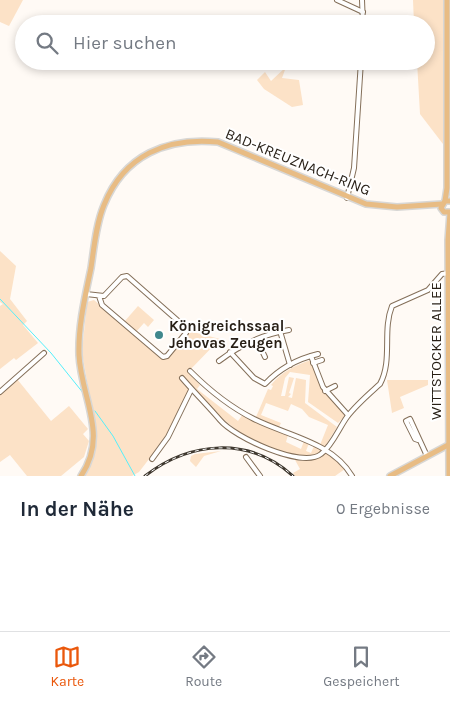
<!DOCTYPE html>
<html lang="de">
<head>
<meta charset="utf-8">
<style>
  body { margin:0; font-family:Karla,sans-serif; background:#f6f6f7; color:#1f2937 }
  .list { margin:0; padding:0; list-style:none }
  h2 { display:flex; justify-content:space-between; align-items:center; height:65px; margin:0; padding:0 20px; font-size:21px }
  h2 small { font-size:16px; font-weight:400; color:#747a83 }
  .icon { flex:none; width:28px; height:28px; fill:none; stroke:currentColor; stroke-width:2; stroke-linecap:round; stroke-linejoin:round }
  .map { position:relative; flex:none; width:450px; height:476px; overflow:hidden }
  .search { position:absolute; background:#fff; box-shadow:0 2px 8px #0003; left:15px; right:15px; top:15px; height:55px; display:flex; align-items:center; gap:12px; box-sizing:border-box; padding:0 18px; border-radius:28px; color:#747a83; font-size:19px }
  .sheet { height:155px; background:#fff }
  nav { display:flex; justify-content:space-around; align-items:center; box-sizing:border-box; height:70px; border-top:1px solid #e0e1e3; background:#fff; font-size:14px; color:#747a83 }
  nav a { display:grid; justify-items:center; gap:2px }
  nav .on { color:#ea580c }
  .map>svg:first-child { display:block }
  .green { fill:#fce2c7 }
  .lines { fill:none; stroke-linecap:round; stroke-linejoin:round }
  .stream { stroke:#54effb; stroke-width:1 }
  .minor-casing { stroke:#846f59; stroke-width:6 }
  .major-casing { stroke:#d8d7d5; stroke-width:8 }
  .minor { stroke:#fff; stroke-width:4 }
  .major { stroke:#e8bc84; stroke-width:5 }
  .rail-casing { stroke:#3f382f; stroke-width:3 }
  .rail { stroke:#fff; stroke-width:1; stroke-dasharray:4; stroke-linecap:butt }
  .poi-dot { fill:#40888d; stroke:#fff; stroke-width:2 }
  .labels { text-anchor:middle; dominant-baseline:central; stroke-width:4; stroke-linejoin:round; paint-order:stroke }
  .street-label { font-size:15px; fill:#271f16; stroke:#fff }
  .poi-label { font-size:15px; font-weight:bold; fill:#271f16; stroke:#fff; text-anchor:start }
</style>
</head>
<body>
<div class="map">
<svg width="450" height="476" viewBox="0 0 450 476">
  <rect width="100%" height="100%" fill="#fffaf5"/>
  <g class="green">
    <path d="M0 0H23L9 26 0 22Z"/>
    <path d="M413 0H445L446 144H443L420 114 417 61H426V24H414Z"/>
    <path d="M286 67 282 78 299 80 303 105 292 107 264 89 257 80 265 72 271 81Z"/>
    <path d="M0 251 16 266 10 299 27 321 23 325 38 343 16 360 14 358 0 369V306L3 304 0 302Z"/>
    <path d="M94 300 162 358 167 359 189 331 220 339 188 372 200 385 197 389 238 421 243 414 288 435 286 442 301 449 304 441 309 443 306 451 311 453 314 446 322 450C318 458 310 456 302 456 256 453 221 419 190 388L173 428 139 472 132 476H82L94 448 96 435 82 352 87 302Z"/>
    <path d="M138 306 154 320 148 327 144 323 136 332 124 322Z"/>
    <path d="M311 360 324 392 346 415 338 423 308 402 310 375 290 372 285 378 281 396H285L289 377 294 378 289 393 291 394 288 397 292 398 296 378 306 380 305 403 337 427 324 448 320 445 328 425 309 417 302 409 291 404 288 411 266 403 261 415 281 423 279 427 256 417 268 389 271 390 273 386 271 385C280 373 297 364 311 360Z"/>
    <path d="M17 379 51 421 69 406 88 429 83 434 89 441 84 457 61 476H27L10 455 0 462V392Z"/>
    <path d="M387 380H428V385L400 397 404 408 392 413Z"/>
    <path d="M221 451 204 456 196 467 190 461 191 456 195 454Z"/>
    <path d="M327 452 345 469 335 476H295L293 473 300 469 295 460 308 461Z"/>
  </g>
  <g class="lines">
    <g class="stream">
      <path d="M0 299 51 353 84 394"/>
      <path d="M95 411 113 436 135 476"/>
    </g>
    <defs>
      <g id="minor">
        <path d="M337 0 363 12"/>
        <path d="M362 0 363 24"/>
        <path d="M347 198 354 168 361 61"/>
        <path d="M86 294 104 296 122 277 127 276 185 327 186 333 167 356 163 357 102 305 99 296"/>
        <path d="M280 331 290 365"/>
        <path d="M257 340 265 357"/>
        <path d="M230 352 254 378 265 384C280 368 297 359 318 354"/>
        <path d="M311 356 323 387 348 415"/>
        <path d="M219 361C240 345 264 334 289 330"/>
        <path d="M313 363 322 360"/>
        <path d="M190 371C209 390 230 407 254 419 288 436 332 442 352 476"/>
        <path d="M182 378C194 392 208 406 220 420 234 437 302 469 321 454 332 446 339 428 347 417 356 405 369 394 380 384 393 360 382 331 392 306L428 290 442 274 449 273"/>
        <path d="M325 391 335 386"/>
        <path d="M0 392 44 353"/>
        <path d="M418 440 415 439 406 421 410 419 427 456"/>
        <path d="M246 457 260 476"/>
        <path d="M152 459 168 437 191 390"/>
      </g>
      <g id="major">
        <path d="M445 201 447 188V0"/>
        <path d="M450 201H445L441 208 444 212H450"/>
        <path d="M81 476C109 435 81 398 79 355 78 326 85 297 91 268 94 248 96 224 104 205 124 155 167 137 218 142L366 204 397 207 442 204"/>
        <path d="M390 476 450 444"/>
        <path d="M449 476 448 240 450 213"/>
      </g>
    </defs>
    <use href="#minor" class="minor-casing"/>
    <use href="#major" class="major-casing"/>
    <use href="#minor" class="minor"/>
    <use href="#major" class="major"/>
    <defs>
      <path id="rail" d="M145 476C190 441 249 436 293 476"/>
    </defs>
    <use href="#rail" class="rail-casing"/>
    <use href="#rail" class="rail"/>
  </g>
  <circle class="poi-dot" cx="159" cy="335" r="5"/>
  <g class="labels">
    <g class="street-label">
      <text transform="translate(298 162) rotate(22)">BAD-KREUZNACH-RING</text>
      <text transform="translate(436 351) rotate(-90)">WITTSTOCKER ALLEE</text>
    </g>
    <g class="poi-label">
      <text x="169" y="326">Königreichssaal<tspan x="169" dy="17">Jehovas Zeugen</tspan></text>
    </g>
  </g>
</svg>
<div class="search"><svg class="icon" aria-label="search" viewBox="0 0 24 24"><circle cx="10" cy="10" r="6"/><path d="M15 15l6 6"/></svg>Hier suchen</div>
</div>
<section class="sheet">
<h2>In der Nähe<small>0 Ergebnisse</small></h2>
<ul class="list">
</ul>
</section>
<nav>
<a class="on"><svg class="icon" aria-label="map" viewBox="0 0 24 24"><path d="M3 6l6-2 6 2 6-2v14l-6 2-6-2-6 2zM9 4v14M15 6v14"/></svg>Karte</a>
<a><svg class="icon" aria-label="directions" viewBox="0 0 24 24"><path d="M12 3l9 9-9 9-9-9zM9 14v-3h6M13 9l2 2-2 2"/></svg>Route</a>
<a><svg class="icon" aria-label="saved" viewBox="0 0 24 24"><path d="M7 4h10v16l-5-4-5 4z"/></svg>Gespeichert</a>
</nav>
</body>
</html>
